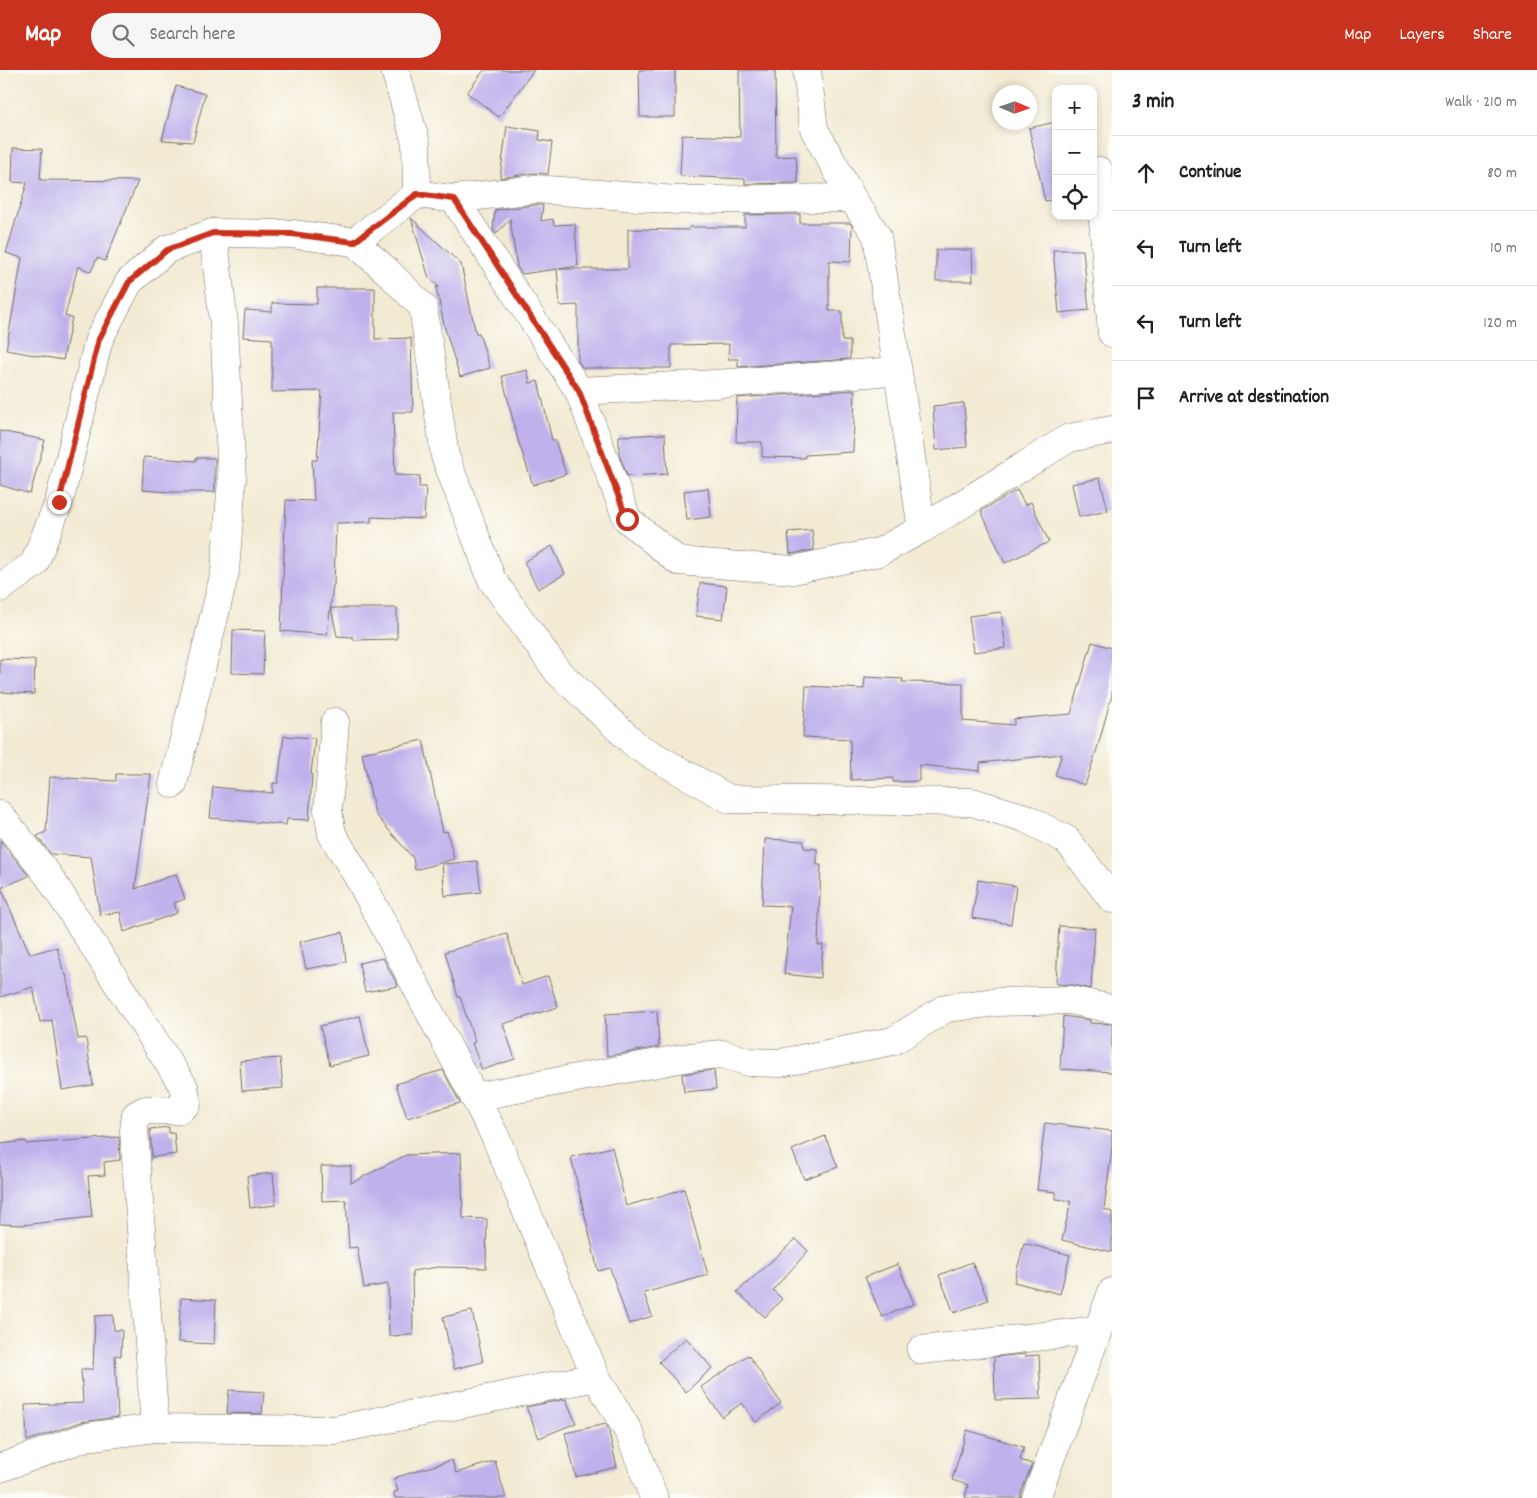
<!DOCTYPE html>
<html lang="en">
<head>
<meta charset="utf-8">
<style>
  body { margin:0; font-family:Dekko,sans-serif; background:#f6f6f6; color:#222 }
  .controls { position:absolute; right:15px; top:15px; display:grid; overflow:hidden; border-radius:10px; box-shadow:0 2px 8px #0003 }
  .controls button { width:45px; height:45px; display:grid; place-items:center; padding:0; border:0; border-bottom:1px solid #e0e0e0; background:#fff; color:#222; font:25px sans-serif }
  .compass { position:absolute; left:992px; top:15px; width:45px; height:45px; border-radius:50%; background:#fff; box-shadow:0 2px 8px #0003; rotate:92deg }
  .stop { position:absolute; width:15px; height:15px; margin:-11px; border:4px solid #c8321e; border-radius:50%; background:#fff }
  .stop.end { background:#c8321e; border-color:#fff; box-shadow:0 1px 5px #0008 }
  .list { margin:0; padding:0; list-style:none }
  h2 { display:flex; justify-content:space-between; align-items:center; height:65px; margin:0; padding:0 20px; font-size:21px }
  h2 small { font-size:16px; font-weight:400; color:#767676 }
  .list li { display:grid; grid-template-columns:32px 1fr auto; gap:15px; align-items:center; box-sizing:border-box; height:75px; padding:0 20px; border-top:1px solid #e0e0e0 }
  .list b { display:block; font-size:19px; white-space:nowrap }
  .list em { font-size:16px; font-style:normal; color:#767676 }
  .icon { flex:none; width:28px; height:28px; fill:none; stroke:currentColor; stroke-width:2; stroke-linecap:round; stroke-linejoin:round }
  .map { position:relative; flex:none; width:1112px; height:1428px; overflow:hidden }
  header { display:flex; align-items:center; gap:30px; box-sizing:border-box; height:70px; padding:0 25px; background:#c8321e; color:#fff }
  header strong { font-size:24px }
  nav { display:flex; gap:28px; margin-inline-start:auto; font-size:18px }
  .search { width:350px; height:45px; background:#f6f6f6; display:flex; align-items:center; gap:12px; box-sizing:border-box; padding:0 18px; border-radius:28px; color:#767676; font-size:19px }
  main { display:flex }
  aside { flex:1; background:#fff }
  .map>svg:first-child { display:block }
  .building { fill:#bfb2ec }
  .lines { fill:none; stroke-linecap:round; stroke-linejoin:round }
  .street-casing { stroke:#716e66; stroke-width:29 }
  .street { stroke:#fff; stroke-width:28 }
  .route { stroke:#c8321e; stroke-width:6 }
</style>
</head>
<body>
<header>
<strong>Map</strong>
<div class="search"><svg class="icon" aria-label="search" viewBox="0 0 24 24"><circle cx="10" cy="10" r="6"/><path d="M15 15l6 6"/></svg>Search here</div>
<nav><a>Map</a><a>Layers</a><a>Share</a></nav>
</header>
<main>
<div class="map">
<svg width="1112" height="1428" viewBox="0 0 1112 1428">
  <rect width="100%" height="100%" fill="#fdfcf7"/>
  <filter id="ink" filterUnits="userSpaceOnUse"><feTurbulence type="fractalNoise" baseFrequency=".02" numOctaves="2"/><feDisplacementMap in="SourceGraphic" scale="10" xChannelSelector="R" yChannelSelector="G"/><feConvolveMatrix kernelMatrix="1 2 1 2 8 2 1 2 1" color-interpolation-filters="sRGB"/></filter>
  <filter id="wash" filterUnits="userSpaceOnUse"><feTurbulence type="fractalNoise" baseFrequency=".0096" numOctaves="4" result="noise"/><feDisplacementMap in="SourceGraphic" scale="20" xChannelSelector="R" yChannelSelector="G"/><feGaussianBlur stdDeviation="1.12" result="paint"/><feColorMatrix in="noise" values="0 0 0 0 0 0 0 0 0 0 0 0 0 0 0 0 0 1.4 0 .05"/><feComposite in="paint" operator="in"/></filter>
  <g filter="url(#wash)">
    <rect width="100%" height="100%" fill="#f2ead3"/>
    <g id="blocks">
      <g class="building">
        <path d="M484 0H534L499 47 467 23Z"/>
        <path d="M639 0H675V47H640Z"/>
        <path d="M739 0H775L776 87 796 86 798 113 745 114V109L680 106 682 65 740 67Z"/>
        <path d="M176 16 205 24 193 72 162 70Z"/>
        <path d="M1056 52V129L1045 131 1029 58Z"/>
        <path d="M507 56 540 61 539 70 552 72 548 104 533 103 500 108Z"/>
        <path d="M13 78 42 79 40 110 138 111 105 191 97 188 91 202 78 196 65 246 72 248 63 290 6 280 22 188 6 183 27 113 12 112Z"/>
        <path d="M535 135H543L541 151 553 149 554 155 575 154 578 196 559 199H628V159L689 160V157H745V145L800 144V153H850L852 156 851 192 829 191V241H842V271H850V289L738 297V289H728L729 274 671 275V298H583L578 291V235L560 236 557 199 522 204 517 197 510 149 496 164 493 160 495 140Z"/>
        <path d="M411 148 461 194 476 264 479 263 490 298 460 307 445 259 436 217H439L429 208Z"/>
        <path d="M936 180H972L973 211H936Z"/>
        <path d="M1053 180H1083L1089 240 1059 243Z"/>
        <path d="M317 218H375V269L411 268 413 342H393L395 405 420 406 419 417H426L424 449 371 447V452L336 453 334 515H333L327 565 281 561 286 430 314 431 312 390H317L322 321 272 322V269L243 267 245 240 272 242V233L317 234Z"/>
        <path d="M527 300 530 313 538 311 552 370H555L566 404 533 415 518 370 502 306Z"/>
        <path d="M855 320 853 382 805 385V388L762 387V372H736L737 328Z"/>
        <path d="M964 333 967 377 936 380 933 336Z"/>
        <path d="M0 361 45 370 30 424 0 415Z"/>
        <path d="M665 364 667 404 627 406 619 384V366Z"/>
        <path d="M144 387 196 391V388H215V422H169L142 420Z"/>
        <path d="M1100 408 1108 441 1079 447 1072 414Z"/>
        <path d="M708 418 711 447 687 450 684 421Z"/>
        <path d="M1017 420 1025 435 1031 432 1049 472 1005 493 981 441Z"/>
        <path d="M812 460 814 480 790 484 788 462Z"/>
        <path d="M552 476 565 504 538 519 524 492Z"/>
        <path d="M700 513 727 516 723 549 696 546Z"/>
        <path d="M331 538H397V569L353 570V567L337 566Z"/>
        <path d="M1001 542 1006 578 974 582 969 546Z"/>
        <path d="M233 560 265 561 263 604 232 603Z"/>
        <path d="M1092 572 1112 578V625L1097 679 1085 715 1055 705 1062 684 980 693V701L919 695V711L893 712V708L851 710 850 669 803 667 806 616 864 619 865 607 903 609 902 612 963 613V651L1014 655V649L1071 644Z"/>
        <path d="M0 589 35 590 34 624 0 622Z"/>
        <path d="M284 666 315 668 311 704H312L309 750 287 749 286 755 210 748 213 717 273 723V713H278Z"/>
        <path d="M423 670 443 762 447 761 454 789 415 800 413 788 375 744 362 683Z"/>
        <path d="M116 704H151L135 819 176 804 185 829 174 833 177 843 124 862 120 842 100 845 91 787 51 784 37 766 46 762 50 707 116 711Z"/>
        <path d="M765 769 804 771V778L817 779V795H821L818 875H823L820 908 784 904 791 836 762 835Z"/>
        <path d="M0 770 29 806 1 818 30 884 57 877 64 904H66L78 969 86 968 93 1015 62 1020 52 950 40 952 33 917 0 927Z"/>
        <path d="M477 791 481 822 445 826 442 794Z"/>
        <path d="M978 810 1016 816 1011 854 972 848Z"/>
        <path d="M1059 856 1095 858 1091 919 1073 915 1056 914Z"/>
        <path d="M343 862 346 892 306 899 300 872Z"/>
        <path d="M507 864 522 915 548 906 558 937 503 954 515 989 482 1000 472 973 475 972 460 927H458L445 882Z"/>
        <path d="M383 888 398 916 365 922 359 893Z"/>
        <path d="M657 941 659 977 607 986 605 944Z"/>
        <path d="M360 946 369 986 330 995 320 956Z"/>
        <path d="M1063 946 1090 950V953L1112 954V1002L1060 999Z"/>
        <path d="M280 988 283 1018 242 1021 240 991Z"/>
        <path d="M443 1000 460 1033 407 1048 396 1014Z"/>
        <path d="M714 1000 716 1019 684 1022 682 1004Z"/>
        <path d="M1045 1053 1112 1061V1078L1104 1139 1112 1142V1182L1062 1170 1071 1131 1056 1129V1122L1037 1120Z"/>
        <path d="M169 1057V1063H174L176 1084 152 1087 150 1059Z"/>
        <path d="M825 1066 838 1097 804 1109 792 1080Z"/>
        <path d="M119 1067 120 1090 104 1092 105 1105 88 1106 92 1147 22 1155 0 1154V1074L26 1071V1074Z"/>
        <path d="M612 1077 626 1136 684 1119 708 1205 644 1223 652 1246 629 1254 610 1198 598 1201 571 1087Z"/>
        <path d="M461 1083 463 1148 487 1149 486 1198 438 1197 412 1201 413 1265 389 1266 388 1214 364 1218 357 1177 349 1178 346 1130 322 1131 321 1096H351V1113L406 1085Z"/>
        <path d="M273 1103 276 1135 250 1138 247 1106Z"/>
        <path d="M796 1169 808 1181 773 1220 782 1229 765 1247 737 1222Z"/>
        <path d="M1024 1173 1070 1185 1060 1224 1014 1212Z"/>
        <path d="M972 1192 988 1230 954 1243 939 1205Z"/>
        <path d="M898 1194 914 1234 882 1247 865 1207Z"/>
        <path d="M181 1228 216 1230 214 1274 178 1272Z"/>
        <path d="M472 1241 483 1292 454 1299 443 1247Z"/>
        <path d="M113 1245 114 1260H122L121 1286 115 1285 118 1347 81 1352 27 1371 25 1335 83 1333 81 1299H93L95 1246Z"/>
        <path d="M686 1268 712 1298 686 1322 659 1292Z"/>
        <path d="M1025 1284V1286L1039 1285 1041 1329 995 1330 994 1287Z"/>
        <path d="M748 1285 781 1333 756 1352 742 1333 722 1347 701 1317Z"/>
        <path d="M229 1320 264 1322 262 1344 227 1343Z"/>
        <path d="M566 1329 576 1353 539 1368 526 1337Z"/>
        <path d="M606 1354 608 1358 617 1397 576 1407 565 1363Z"/>
        <path d="M967 1360 1024 1377 1020 1390 1032 1394 1021 1423V1428H965L968 1415 952 1410Z"/>
        <path d="M452 1390 456 1403 495 1391 506 1428H395L394 1422 398 1421 394 1408Z"/>
      </g>
    </g>
  </g>
  <g filter="url(#ink)">
    <use href="#blocks" fill-opacity="0" stroke="#716e66" stroke-width="1"/>
    <g class="lines">
      <defs>
        <g id="street">
          <path d="M807 0 814 59 852 128 877 166 922 459"/>
          <path d="M1099 101 1112 263"/>
          <path d="M417 124 454 129 535 119 677 130 852 128"/>
          <path d="M454 129 579 321 627 449 678 491 793 500 879 482 922 459 1069 368 1112 360"/>
          <path d="M354 172 417 124 416 73 395 0"/>
          <path d="M579 321 715 314 897 301"/>
          <path d="M0 518 34 494 59 432 99 269 129 212 167 179 213 163 292 164 354 172 387 201 423 237 445 386 492 510 558 602 638 677 729 729 972 732 1025 748 1067 770 1112 829"/>
          <path d="M335 652 328 740 332 764 361 812 495 1066 596 1307"/>
          <path d="M173 714 225 502 232 409 224 254 213 163"/>
          <path d="M0 745 48 805 184 1017 187 1033 179 1040H145L136 1045 134 1060 155 1358"/>
          <path d="M474 1027 690 987 723 984 749 992 780 993 893 971 946 938 997 932 1070 930 1112 939"/>
          <path d="M921 1280 1098 1260"/>
          <path d="M0 1398 86 1367 155 1358 334 1360 596 1307 630 1364 654 1428"/>
          <path d="M1036 1428 1112 1222"/>
        </g>
      </defs>
      <use href="#street" class="street-casing"/>
      <use href="#street" class="street"/>
    </g>
  </g>
  <g class="lines" filter="url(#ink)">
    <path class="route" d="M59 432 99 269 129 212 167 180 213 163 292 164 354 172 417 124 454 129 579 321 627 449"/>
  </g>
</svg>
<div class="controls">
<button>+</button>
<button>−</button>
<button><svg class="icon" aria-label="locate" viewBox="0 0 24 24"><circle cx="12" cy="12" r="6"/><path d="M12 2v4M12 18v4M2 12h4M18 12h4"/></svg></button>
</div>
<svg class="compass" viewBox="-18 -18 36 36"><path d="M0-13l5 13h-10z" fill="#e53935"/><path d="M0 13l5-13h-10z" fill="#767676"/></svg>
<div class="stop" style="left:627px;top:449px"></div>
<div class="stop end" style="left:59px;top:432px"></div>
</div>
<aside>
<h2>3 min<small>Walk · 210 m</small></h2>
<ul class="list">
<li><svg class="icon" aria-label="ahead" viewBox="0 0 24 24"><path d="M12 20V5M6 11l6-6 6 6"/></svg><div><b>Continue</b></div><em>80 m</em></li>
<li><svg class="icon" aria-label="left" viewBox="0 0 24 24"><path d="M17 20v-9H6M10 6l-5 5 5 5"/></svg><div><b>Turn left</b></div><em>10 m</em></li>
<li><svg class="icon" aria-label="left" viewBox="0 0 24 24"><path d="M17 20v-9H6M10 6l-5 5 5 5"/></svg><div><b>Turn left</b></div><em>120 m</em></li>
<li><svg class="icon" aria-label="arrive" viewBox="0 0 24 24"><path d="M6 21V4h12l-3 4 3 4H6"/></svg><div><b>Arrive at destination</b></div></li>
</ul>
</aside>
</main>
</body>
</html>
